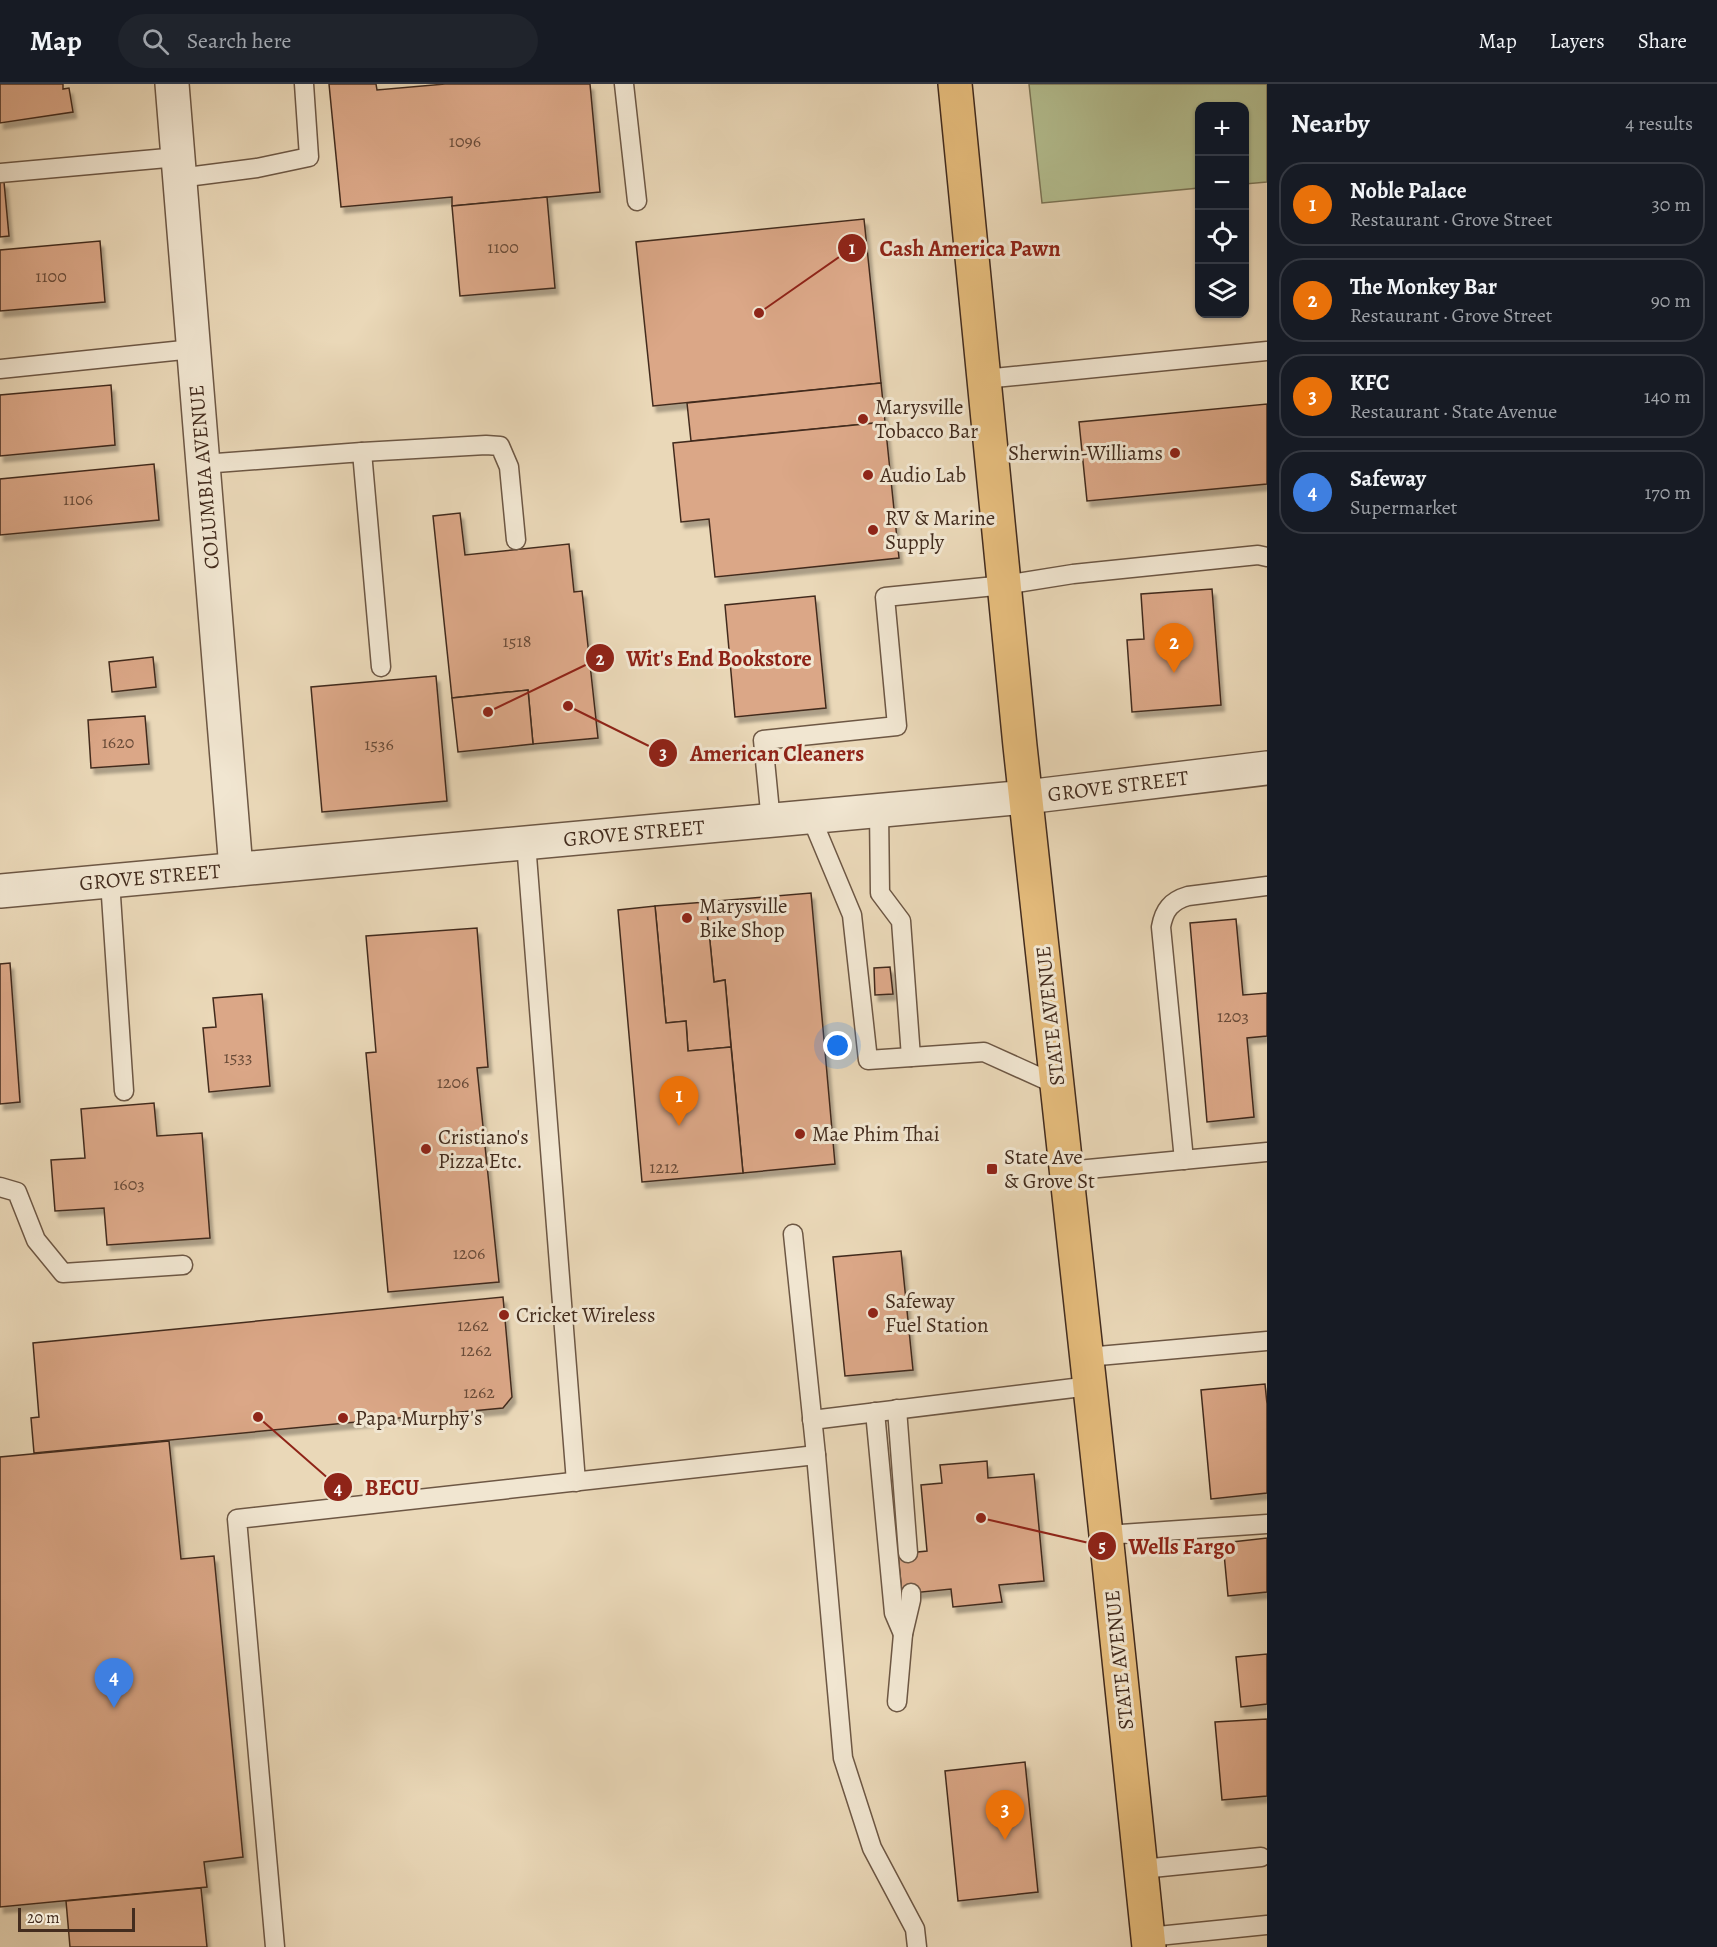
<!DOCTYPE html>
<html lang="en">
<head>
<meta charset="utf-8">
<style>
  body { margin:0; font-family:Alegreya,serif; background:#20242c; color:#f1f3f6 }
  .controls { position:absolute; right:18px; top:18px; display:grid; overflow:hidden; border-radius:12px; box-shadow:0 2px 4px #0004 }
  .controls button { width:54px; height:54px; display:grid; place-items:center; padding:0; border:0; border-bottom:2px solid #363941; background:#171b24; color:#f1f3f6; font:30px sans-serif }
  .scale { position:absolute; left:18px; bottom:15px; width:117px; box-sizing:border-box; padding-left:6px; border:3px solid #432c1e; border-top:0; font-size:16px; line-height:21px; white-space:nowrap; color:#432c1e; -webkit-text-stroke:4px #f1e6d1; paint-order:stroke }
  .you { position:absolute; left:838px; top:962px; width:21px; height:21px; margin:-15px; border:4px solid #fff; border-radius:50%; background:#1a73e8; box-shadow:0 0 0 9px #1a73e833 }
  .badge { display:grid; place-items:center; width:39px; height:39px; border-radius:50%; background:#db2777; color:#fff; font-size:20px; font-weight:700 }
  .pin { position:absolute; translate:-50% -50px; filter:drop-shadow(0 2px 3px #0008) }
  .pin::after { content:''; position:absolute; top:32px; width:21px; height:18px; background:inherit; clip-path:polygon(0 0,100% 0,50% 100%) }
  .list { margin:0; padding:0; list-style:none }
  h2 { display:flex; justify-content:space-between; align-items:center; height:78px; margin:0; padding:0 24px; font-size:26px }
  h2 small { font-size:20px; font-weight:400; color:#9ea1a6 }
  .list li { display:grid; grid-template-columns:39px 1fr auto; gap:18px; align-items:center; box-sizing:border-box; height:84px; margin:0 12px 12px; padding:0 12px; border:2px solid #363941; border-radius:24px }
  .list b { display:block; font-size:22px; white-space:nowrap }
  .list p { margin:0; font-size:20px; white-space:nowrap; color:#9ea1a6 }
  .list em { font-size:20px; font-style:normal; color:#9ea1a6 }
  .icon { flex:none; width:33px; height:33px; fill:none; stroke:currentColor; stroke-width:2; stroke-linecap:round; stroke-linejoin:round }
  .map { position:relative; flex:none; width:1267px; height:1863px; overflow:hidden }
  header { display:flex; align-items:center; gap:36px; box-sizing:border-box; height:84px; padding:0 30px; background:#171b24; border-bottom:2px solid #363941 }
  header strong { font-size:28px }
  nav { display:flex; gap:33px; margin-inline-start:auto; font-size:21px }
  .search { width:420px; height:54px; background:#20242c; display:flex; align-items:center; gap:15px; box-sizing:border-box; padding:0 21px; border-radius:33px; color:#9ea1a6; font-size:22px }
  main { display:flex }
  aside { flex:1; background:#171b24 }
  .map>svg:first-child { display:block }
  .green { fill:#b4bf91; stroke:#7c7658; stroke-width:1.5 }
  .building { fill:#dba787; stroke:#432c1e; stroke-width:1.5; filter:url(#shadow) }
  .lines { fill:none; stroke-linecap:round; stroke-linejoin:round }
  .service-casing { stroke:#6d5744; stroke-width:21 }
  .minor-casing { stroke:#6d5744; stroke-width:36 }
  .tertiary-casing { stroke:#6d5744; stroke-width:36 }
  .primary-casing { stroke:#432c1e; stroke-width:36 }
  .service { stroke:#f1e6d1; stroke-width:18 }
  .minor { stroke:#f1e6d1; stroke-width:33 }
  .tertiary { stroke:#f1e6d1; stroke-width:33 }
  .primary { stroke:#e5bc7c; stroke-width:33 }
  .poi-dot { fill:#8f2418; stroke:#f1e6d1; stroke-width:2 }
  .labels { text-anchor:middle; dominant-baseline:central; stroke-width:6; stroke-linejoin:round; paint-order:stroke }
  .number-label { font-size:18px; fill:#694b38 }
  .poi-label { font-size:21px; fill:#432c1e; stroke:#f1e6d1; text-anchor:start }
  .street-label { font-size:21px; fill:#432c1e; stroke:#f1e6d1 }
  .leader { fill:none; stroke:#8f2418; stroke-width:2 }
  .callout-dot { fill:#8f2418; stroke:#f1e6d1; stroke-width:2 }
  .mark-label { font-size:18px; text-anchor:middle; font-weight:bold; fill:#fff }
  .callout-label { font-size:22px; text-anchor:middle; font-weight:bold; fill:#8f2418; stroke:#f1e6d1; stroke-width:6; stroke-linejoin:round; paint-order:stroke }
</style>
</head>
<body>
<header>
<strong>Map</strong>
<div class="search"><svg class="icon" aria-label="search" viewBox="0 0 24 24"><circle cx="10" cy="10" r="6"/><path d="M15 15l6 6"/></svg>Search here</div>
<nav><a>Map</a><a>Layers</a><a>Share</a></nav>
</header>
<main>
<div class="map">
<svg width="1267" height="1863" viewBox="0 0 1267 1863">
  <defs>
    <filter id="shadow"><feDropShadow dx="3.5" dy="6" stdDeviation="1.5" flood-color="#0004"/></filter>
  </defs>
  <rect width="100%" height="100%" fill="#ead8b8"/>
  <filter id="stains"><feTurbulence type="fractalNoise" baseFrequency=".00333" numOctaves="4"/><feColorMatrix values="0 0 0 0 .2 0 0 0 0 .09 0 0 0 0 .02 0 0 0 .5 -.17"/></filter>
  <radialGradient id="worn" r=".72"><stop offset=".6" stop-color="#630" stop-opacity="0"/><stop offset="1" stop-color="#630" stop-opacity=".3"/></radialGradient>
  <path class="green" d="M1029 0H1267V98L1245 100 1244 22H1200L1199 104 1042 119Z"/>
  <g class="building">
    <path d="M0 0H63V5L69 4 73 28 0 39Z"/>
    <path d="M329 0H376L377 6 445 0H590L600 108 452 122V113L341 123Z"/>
    <path d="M0 98H4L9 152 0 153Z"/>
    <path d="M547 113 555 204 460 212 452 122Z"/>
    <path d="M864 135 881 299 653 322 636 158Z"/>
    <path d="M100 157 105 218 0 227V166Z"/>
    <path d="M881 299 885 338 691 357 687 319Z"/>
    <path d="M111 301 115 361 0 372V311Z"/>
    <path d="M1267 320V400L1087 417 1079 338Z"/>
    <path d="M885 338 899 474 715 493 709 435 681 438 673 359Z"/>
    <path d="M154 380 159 436 0 451V395Z"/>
    <path d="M460 429 465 471 569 460 574 508 582 507 598 654 533 660 528 606 452 614 433 432Z"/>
    <path d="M1212 505 1221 621 1132 628 1127 556 1144 555 1141 510Z"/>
    <path d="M815 512 826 624 735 633 725 521Z"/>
    <path d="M153 573 156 603 112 608 109 578Z"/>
    <path d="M436 592 447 717 322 728 311 603Z"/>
    <path d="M528 606 533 660 458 668 452 614Z"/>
    <path d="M145 632 149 680 91 684 88 636Z"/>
    <path d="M811 809 835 1080 743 1089 725 896 714 898 706 818Z"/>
    <path d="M706 818 714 898 725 896 731 963 688 967 686 937 666 939 655 822Z"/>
    <path d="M655 822 666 939 686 937 688 967 731 963 743 1089 642 1098 618 826Z"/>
    <path d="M1236 835 1243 911 1267 909V952L1247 954 1254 1033 1207 1038 1190 839Z"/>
    <path d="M477 844 488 983 477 984 499 1198 388 1208 366 969 376 968 366 852Z"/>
    <path d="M10 879 20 1018 0 1020V880Z"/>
    <path d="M890 883 893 910 875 911 874 884Z"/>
    <path d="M262 910 270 1002 209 1008 203 944 216 943 213 914Z"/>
    <path d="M154 1019 157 1052 202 1049 210 1154 107 1161 104 1124 55 1127 51 1076 85 1074 81 1025Z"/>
    <path d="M901 1167 913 1286 845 1292 833 1173Z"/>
    <path d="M503 1213 512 1313 503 1324 34 1369 31 1334 39 1333 33 1259Z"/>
    <path d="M1265 1300 1267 1320V1409L1211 1415 1201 1306Z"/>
    <path d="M169 1357 181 1475 214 1472 243 1773 204 1778 207 1803 0 1823V1373Z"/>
    <path d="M987 1377 988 1394 1034 1390 1044 1497 999 1501 1002 1518 953 1523 951 1505 902 1510 898 1470 927 1467 921 1401 942 1399 940 1381Z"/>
    <path d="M1267 1454V1508L1228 1512 1223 1459Z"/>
    <path d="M1267 1570V1620L1241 1623 1236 1573Z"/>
    <path d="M1267 1635V1712L1222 1716 1215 1638Z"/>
    <path d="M1025 1678 1038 1808 958 1817 945 1687Z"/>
    <path d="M201 1804 207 1863H70L66 1817Z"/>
  </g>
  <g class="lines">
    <defs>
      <g id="service">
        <path d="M624 0 637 117"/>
        <path d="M0 89 178 73"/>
        <path d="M179 94 257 84 309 73 304 0"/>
        <path d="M0 285 193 265"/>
        <path d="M984 295 1267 267"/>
        <path d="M362 368 486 361 500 362 509 383 516 456"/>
        <path d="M203 380 362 368 381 583"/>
        <path d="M879 726 880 809 901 837 911 973"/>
        <path d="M811 733 852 831 868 976 984 968 1057 1001"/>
        <path d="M771 738 763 656 897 642 885 513 1005 501 1073 490 1258 471 1267 473"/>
        <path d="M526 759 576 1398"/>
        <path d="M110 797 124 1007"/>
        <path d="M1184 1076 1161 843C1164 826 1171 817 1188 812L1267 802"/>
        <path d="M1067 1087 1267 1068"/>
        <path d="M0 1103 17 1108 36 1156 63 1189 183 1181"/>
        <path d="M793 1150 816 1371 843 1674 872 1764 915 1845 917 1863"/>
        <path d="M1087 1273 1267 1257"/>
        <path d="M897 1325 908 1469"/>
        <path d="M875 1328 894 1529 903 1550"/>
        <path d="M812 1336 1090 1302"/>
        <path d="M1106 1451 1267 1440"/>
        <path d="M897 1618 903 1550 911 1516V1509"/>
        <path d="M1142 1785 1261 1773"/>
        <path d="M1148 1853 1267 1841"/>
        <path d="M275 1863 237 1435 816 1371"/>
      </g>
      <path id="minor" d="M172 0 236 785"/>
      <path id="tertiary" d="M0 807 1026 713 1267 684"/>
      <path id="primary" d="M955 0 1020 662 1105 1441 1149 1863"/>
    </defs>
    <use href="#service" class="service-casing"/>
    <use href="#minor" class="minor-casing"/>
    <use href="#tertiary" class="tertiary-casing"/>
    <use href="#primary" class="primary-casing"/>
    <use href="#service" class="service"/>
    <use href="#minor" class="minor"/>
    <use href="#tertiary" class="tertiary"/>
    <use href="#primary" class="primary"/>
  </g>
  <g class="poi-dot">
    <circle cx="863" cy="335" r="6"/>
    <circle cx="1175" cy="369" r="6"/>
    <circle cx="868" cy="391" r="6"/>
    <circle cx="873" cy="446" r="6"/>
    <circle cx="687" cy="834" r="6"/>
    <circle cx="800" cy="1050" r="6"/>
    <circle cx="426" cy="1065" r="6"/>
    <rect x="986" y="1079" width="12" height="12" rx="3"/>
    <circle cx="873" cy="1229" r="6"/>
    <circle cx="504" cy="1231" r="6"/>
    <circle cx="343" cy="1334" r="6"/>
  </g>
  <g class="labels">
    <g class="number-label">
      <text x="465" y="57">1096</text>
      <text x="503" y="163">1100</text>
      <text x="51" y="192">1100</text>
      <text x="78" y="415">1106</text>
      <text x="517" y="557">1518</text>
      <text x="118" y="658">1620</text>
      <text x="379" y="660">1536</text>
      <text x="1233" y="932">1203</text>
      <text x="238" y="973">1533</text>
      <text x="453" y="998">1206</text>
      <text x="664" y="1083">1212</text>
      <text x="129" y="1100">1603</text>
      <text x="469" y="1169">1206</text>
      <text x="473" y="1241">1262</text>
      <text x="476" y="1266">1262</text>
      <text x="479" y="1308">1262</text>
    </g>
    <g class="poi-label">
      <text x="875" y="323">Marysville<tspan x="875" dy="24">Tobacco Bar</tspan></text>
      <text x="1163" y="369" text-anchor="end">Sherwin-Williams</text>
      <text x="880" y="391">Audio Lab</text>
      <text x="885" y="434">RV &amp; Marine<tspan x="885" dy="24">Supply</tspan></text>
      <text x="699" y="822">Marysville<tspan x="699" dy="24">Bike Shop</tspan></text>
      <text x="812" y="1050">Mae Phim Thai</text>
      <text x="438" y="1053">Cristiano's<tspan x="438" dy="24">Pizza Etc.</tspan></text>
      <text x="1004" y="1073">State Ave<tspan x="1004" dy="24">&amp; Grove St</tspan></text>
      <text x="885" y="1217">Safeway<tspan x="885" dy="24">Fuel Station</tspan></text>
      <text x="516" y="1231">Cricket Wireless</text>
      <text x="355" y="1334">Papa Murphy's</text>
    </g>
    <g class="street-label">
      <text transform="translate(204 393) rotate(-95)">COLUMBIA AVENUE</text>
      <text transform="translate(1118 702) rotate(-7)">GROVE STREET</text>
      <text transform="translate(634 749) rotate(-5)">GROVE STREET</text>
      <text transform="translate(150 793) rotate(-5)">GROVE STREET</text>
      <text transform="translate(1050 932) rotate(-96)">STATE AVENUE</text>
      <text transform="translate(1119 1576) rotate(-96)">STATE AVENUE</text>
    </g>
  </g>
  <path class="leader" d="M759 229L852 164M488 628L600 574M568 622L663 669M258 1333L338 1403M981 1434L1102 1462"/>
  <g class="callout-dot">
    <circle cx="759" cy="229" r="6"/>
    <circle cx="488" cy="628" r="6"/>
    <circle cx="568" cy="622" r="6"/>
    <circle cx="258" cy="1333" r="6"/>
    <circle cx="981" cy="1434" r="6"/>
    <circle cx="852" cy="164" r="15"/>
    <circle cx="600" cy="574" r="15"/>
    <circle cx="663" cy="669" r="15"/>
    <circle cx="338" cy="1403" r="15"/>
    <circle cx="1102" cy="1462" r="15"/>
  </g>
  <g class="mark-label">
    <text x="852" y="170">1</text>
    <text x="600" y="581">2</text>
    <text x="663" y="675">3</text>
    <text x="338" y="1410">4</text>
    <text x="1102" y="1468">5</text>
  </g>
  <g class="callout-label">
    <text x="970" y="172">Cash America Pawn</text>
    <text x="719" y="582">Wit's End Bookstore</text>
    <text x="777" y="677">American Cleaners</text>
    <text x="392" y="1411">BECU</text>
    <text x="1182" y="1470">Wells Fargo</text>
  </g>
  <rect width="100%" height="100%" filter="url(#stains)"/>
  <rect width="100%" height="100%" fill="url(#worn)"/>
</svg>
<div class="controls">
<button>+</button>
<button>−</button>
<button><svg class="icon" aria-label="locate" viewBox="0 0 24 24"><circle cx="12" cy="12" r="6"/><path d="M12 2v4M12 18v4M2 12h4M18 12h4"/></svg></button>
<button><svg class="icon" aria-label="layers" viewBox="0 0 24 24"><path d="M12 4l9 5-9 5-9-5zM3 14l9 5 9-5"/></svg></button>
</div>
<div class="scale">20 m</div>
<div class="you"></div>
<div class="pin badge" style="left:679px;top:1042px;background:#e8710a">1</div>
<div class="pin badge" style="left:1174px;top:589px;background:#e8710a">2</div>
<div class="pin badge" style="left:1005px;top:1756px;background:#e8710a">3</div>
<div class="pin badge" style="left:114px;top:1624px;background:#3f7fe0">4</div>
</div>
<aside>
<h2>Nearby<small>4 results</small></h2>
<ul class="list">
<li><span class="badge" style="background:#e8710a">1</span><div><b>Noble Palace</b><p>Restaurant · Grove Street</p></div><em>30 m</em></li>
<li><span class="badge" style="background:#e8710a">2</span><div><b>The Monkey Bar</b><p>Restaurant · Grove Street</p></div><em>90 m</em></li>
<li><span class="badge" style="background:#e8710a">3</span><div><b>KFC</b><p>Restaurant · State Avenue</p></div><em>140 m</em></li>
<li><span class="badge" style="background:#3f7fe0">4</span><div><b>Safeway</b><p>Supermarket</p></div><em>170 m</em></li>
</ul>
</aside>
</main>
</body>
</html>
